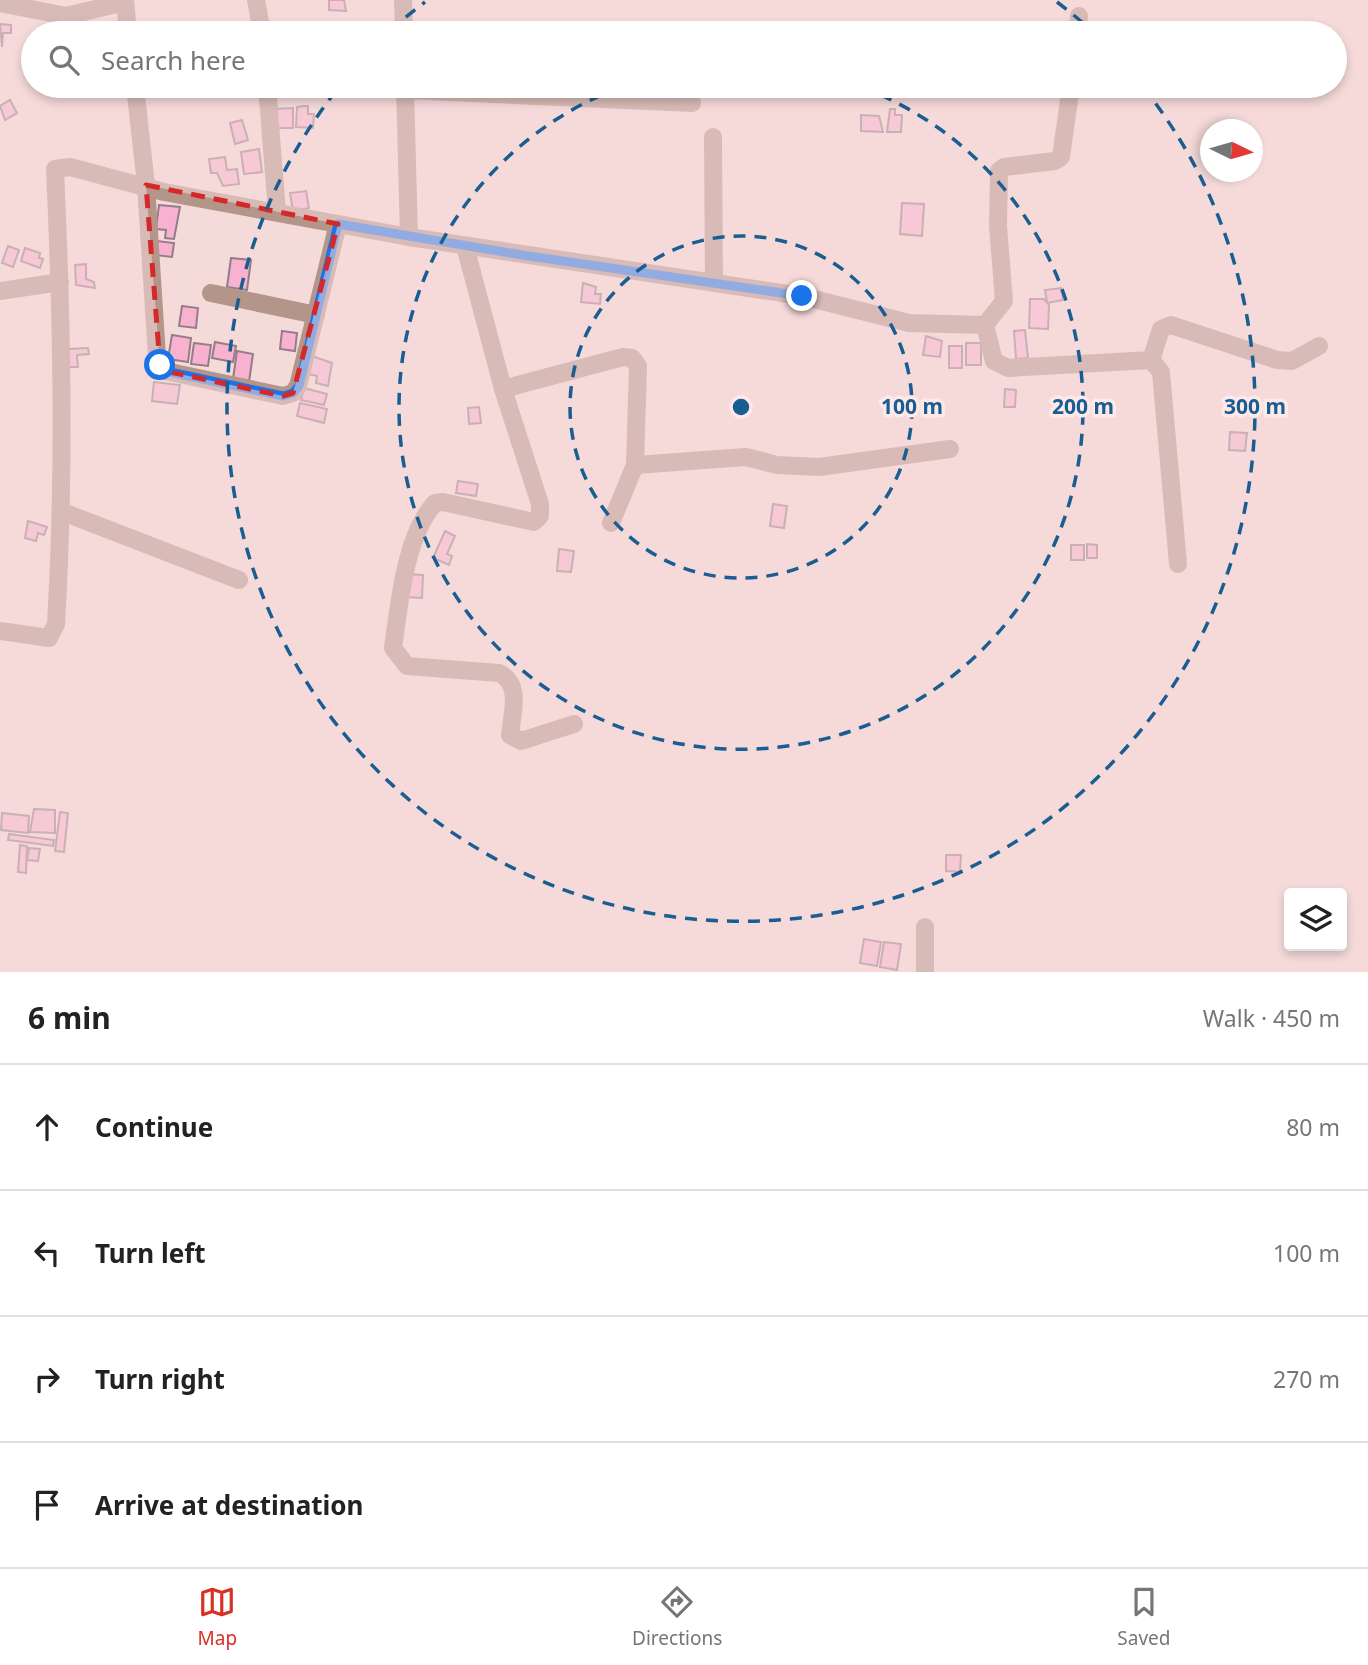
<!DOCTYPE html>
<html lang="en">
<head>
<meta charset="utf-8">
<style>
  body { margin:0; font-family:"Noto Sans",sans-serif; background:#f2f2f2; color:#222 }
  .controls { position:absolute; right:21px; bottom:21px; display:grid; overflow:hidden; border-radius:7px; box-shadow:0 4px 10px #0003 }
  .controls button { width:63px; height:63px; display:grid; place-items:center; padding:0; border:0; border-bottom:2px solid #e0e0e0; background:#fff; color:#222; font:35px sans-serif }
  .compass { position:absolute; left:1200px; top:119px; width:63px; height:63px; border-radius:50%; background:#fff; box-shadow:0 4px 10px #0003; rotate:95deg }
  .stop { position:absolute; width:21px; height:21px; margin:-16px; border:5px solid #1a73e8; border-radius:50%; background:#fff }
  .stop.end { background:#1a73e8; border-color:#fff; box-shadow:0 2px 7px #0008 }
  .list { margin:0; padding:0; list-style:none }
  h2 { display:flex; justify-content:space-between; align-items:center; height:91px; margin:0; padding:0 28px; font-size:30px }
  h2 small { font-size:23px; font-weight:400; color:#767676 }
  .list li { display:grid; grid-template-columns:46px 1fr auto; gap:21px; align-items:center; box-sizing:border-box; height:126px; padding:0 28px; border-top:2px solid #e0e0e0 }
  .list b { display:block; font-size:26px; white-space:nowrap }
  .list em { font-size:23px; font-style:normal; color:#767676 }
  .icon { flex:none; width:38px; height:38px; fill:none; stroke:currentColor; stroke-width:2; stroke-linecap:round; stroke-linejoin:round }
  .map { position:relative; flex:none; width:1368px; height:972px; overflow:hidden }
  .search { position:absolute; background:#fff; box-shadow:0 4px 10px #0003; left:21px; right:21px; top:21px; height:77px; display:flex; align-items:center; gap:18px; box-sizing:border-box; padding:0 24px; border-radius:38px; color:#767676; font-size:26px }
  .sheet { height:595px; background:#fff }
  nav { display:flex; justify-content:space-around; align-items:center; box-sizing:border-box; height:98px; border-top:2px solid #e0e0e0; background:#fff; font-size:19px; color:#767676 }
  nav a { display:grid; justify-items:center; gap:4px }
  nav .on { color:#d93025 }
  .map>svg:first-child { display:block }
  .building { fill:#f8b2d0; stroke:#947d86; stroke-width:2 }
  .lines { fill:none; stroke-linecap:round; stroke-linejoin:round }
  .minor { stroke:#b39589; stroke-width:18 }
  .route { stroke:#1a73e8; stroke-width:9 }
  .marked { fill:none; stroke:#d62828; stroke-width:5; stroke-dasharray:14 9; stroke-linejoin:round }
  .ring { fill:none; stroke:#1a5d92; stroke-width:3.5; stroke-dasharray:12 9 }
  .centre { fill:#1a5d92; stroke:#fee8e8; stroke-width:3.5 }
  .ring-label { font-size:21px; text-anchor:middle; font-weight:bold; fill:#1a5d92; stroke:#fee8e8; stroke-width:7; stroke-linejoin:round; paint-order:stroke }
</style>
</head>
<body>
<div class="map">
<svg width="1368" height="972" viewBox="0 0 1368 972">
  <rect width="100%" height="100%" fill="#f5dada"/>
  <g class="building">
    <path d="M329 0H344L346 11 329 10Z"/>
    <path d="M0 24 11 25V33H3L2 47Z"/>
    <path d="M10 100 17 113 5 120 0 106Z"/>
    <path d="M303 106H308V114H314L313 128 296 127 297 107Z"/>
    <path d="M293 108V128H275L274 109Z"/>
    <path d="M890 109H895V115H902L901 132H887Z"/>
    <path d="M861 115 879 116 883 132 861 131Z"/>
    <path d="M242 120 248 140 235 144 230 123Z"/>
    <path d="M259 149 262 172 244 174 241 152Z"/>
    <path d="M225 157 227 170 237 169 239 184 223 186 217 173H211L209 159Z"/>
    <path d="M306 191 309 208 293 211 290 193Z"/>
    <path d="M902 203 924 204 922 236 900 234Z"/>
    <path d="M159 205 180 207 174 239 165 238 166 230 156 229Z"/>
    <path d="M157 241 174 243 172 257 155 255Z"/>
    <path d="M8 246 19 250 13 267 2 263Z"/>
    <path d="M25 248 40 253 39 258 43 259 40 268 21 261Z"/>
    <path d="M231 258 251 260 247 290 227 287Z"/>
    <path d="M86 264V279L94 282 95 288 76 285 75 265Z"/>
    <path d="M583 283 596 287 595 294H601L600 304 581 302Z"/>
    <path d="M1061 288 1063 300 1047 303 1045 290Z"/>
    <path d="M1030 299H1044L1049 305 1048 329 1029 328Z"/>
    <path d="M182 306 198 308 196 328 179 326Z"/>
    <path d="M1025 330 1028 358 1016 359 1014 331Z"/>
    <path d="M282 331 297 333 295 351 280 349Z"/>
    <path d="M172 335 191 338 188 362 168 359Z"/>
    <path d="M926 336 942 341 940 357 923 355Z"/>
    <path d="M215 342 236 346 233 362 212 358Z"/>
    <path d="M194 343 211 345 208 366 191 364Z"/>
    <rect x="966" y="343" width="15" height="22"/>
    <rect x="949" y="346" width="13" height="22"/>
    <path d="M88 348 89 354 77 355 78 367H69L68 349Z"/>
    <path d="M237 351 253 354 249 382 233 379Z"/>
    <path d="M312 356 332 363 328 386 316 383 317 376 308 374Z"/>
    <path d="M154 382 180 385 177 404 152 401Z"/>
    <path d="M304 388 327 394 324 405 301 400Z"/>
    <path d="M1005 389 1016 390 1015 407H1004Z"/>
    <path d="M300 403 327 409 324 423 297 416Z"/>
    <path d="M479 407 481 423 469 424 468 408Z"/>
    <path d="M1230 432 1247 433 1245 451 1229 450Z"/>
    <path d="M458 481 478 484 476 496 456 493Z"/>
    <path d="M773 504 787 506 784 528 770 526Z"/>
    <path d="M28 521 47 527 44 535 38 533 36 541 25 538Z"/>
    <path d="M445 531 455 536 447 554 452 556 449 565 433 558Z"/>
    <path d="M1087 544 1097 545V558H1087Z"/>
    <rect x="1071" y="545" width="13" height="15"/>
    <path d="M559 549 574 551 571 572 557 571Z"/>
    <path d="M407 574 423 575 422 598 406 597Z"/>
    <path d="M34 809 55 810V833L30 832Z"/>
    <path d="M60 812 68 813 64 852 55 851Z"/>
    <path d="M2 813 29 816 28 833 1 830Z"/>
    <path d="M9 834 54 840 53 846 8 840Z"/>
    <path d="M20 845 27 846 26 873 18 872Z"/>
    <path d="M29 848 40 849 38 861 27 860Z"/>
    <path d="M946 855H961L960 872 946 871Z"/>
    <path d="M864 939 881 942 877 966 860 963Z"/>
    <path d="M884 942 901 944 897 970 880 967Z"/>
  </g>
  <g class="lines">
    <g class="minor">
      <path d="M125 0 128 33"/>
      <path d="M256 0 262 33"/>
      <path d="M403 0 404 33"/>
      <path d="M0 3 66 16 125 2"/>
      <path d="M1077 33 1079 16"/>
      <path d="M135 86 146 185 157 357 165 371 283 396 293 393 298 386 338 224"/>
      <path d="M267 86 277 212"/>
      <path d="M405 86 409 237"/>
      <path d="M405 90 692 103"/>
      <path d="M713 137 714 283"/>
      <path d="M465 246 503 389 540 504V516L534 522 443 502 435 503C405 535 399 606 393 648L407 666 499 673C522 683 512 714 510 735L521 741 574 724"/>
      <path d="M0 291 60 282"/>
      <path d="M211 293 316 315"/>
      <path d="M985 325 1004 301 998 226 999 171 1004 167 1055 161 1061 157 1071 86"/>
      <path d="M1151 360 1161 372 1178 564"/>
      <path d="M503 389 623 357 632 358 638 366 635 465 611 523"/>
      <path d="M635 465 746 457 777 465 819 467 950 449"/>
      <path d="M63 512 239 580"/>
      <path d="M0 631 49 638 56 624C65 472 62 322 55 169L70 167 164 192 409 237 802 296 909 323 985 325 994 361 1008 368 1151 360 1161 329 1171 325 1277 360 1292 361 1319 346"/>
      <path d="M925 972V927"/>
    </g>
  </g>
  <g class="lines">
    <path class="route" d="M160 365 165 371 283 396 293 393 299 386 338 224 522 255 802 296"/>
  </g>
  <path d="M0 0H1368V972H0ZM146 185 338 224 293 393 283 396 165 371 160 365Z" fill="#f5dada" fill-opacity=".55" fill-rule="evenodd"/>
  <path class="marked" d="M146 185 338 224 293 393 283 396 165 371 160 365Z"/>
  <g class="ring">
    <circle cx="741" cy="407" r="171"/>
    <path d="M861 87A342 342 0 1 1 621 87"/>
    <path d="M390 31A514 514 0 0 1 425 2M1057 2A514 514 0 0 1 1092 31M1143 87A514 514 0 1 1 339 87"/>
  </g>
  <circle cx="741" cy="407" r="10" class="centre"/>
  <g class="ring-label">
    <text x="912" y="414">100 m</text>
    <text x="1083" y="414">200 m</text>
    <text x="1255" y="414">300 m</text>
  </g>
</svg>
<div class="controls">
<button><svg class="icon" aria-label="layers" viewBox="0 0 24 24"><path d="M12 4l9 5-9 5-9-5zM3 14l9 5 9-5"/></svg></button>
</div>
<svg class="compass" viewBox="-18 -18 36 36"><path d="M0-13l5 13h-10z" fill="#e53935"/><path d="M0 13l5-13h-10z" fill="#767676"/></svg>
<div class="stop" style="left:160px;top:365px"></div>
<div class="stop end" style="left:802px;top:296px"></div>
<div class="search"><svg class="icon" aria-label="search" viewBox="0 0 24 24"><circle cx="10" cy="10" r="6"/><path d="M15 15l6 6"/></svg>Search here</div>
</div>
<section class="sheet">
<h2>6 min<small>Walk · 450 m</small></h2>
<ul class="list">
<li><svg class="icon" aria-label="ahead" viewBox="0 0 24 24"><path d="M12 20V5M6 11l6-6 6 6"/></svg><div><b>Continue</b></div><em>80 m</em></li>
<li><svg class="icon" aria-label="left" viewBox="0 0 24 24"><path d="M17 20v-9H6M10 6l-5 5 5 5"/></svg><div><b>Turn left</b></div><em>100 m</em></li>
<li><svg class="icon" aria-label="right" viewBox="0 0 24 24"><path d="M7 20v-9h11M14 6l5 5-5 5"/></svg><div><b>Turn right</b></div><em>270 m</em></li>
<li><svg class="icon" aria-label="arrive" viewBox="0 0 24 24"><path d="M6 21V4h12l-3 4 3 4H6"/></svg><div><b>Arrive at destination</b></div></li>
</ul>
</section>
<nav>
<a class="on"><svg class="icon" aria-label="map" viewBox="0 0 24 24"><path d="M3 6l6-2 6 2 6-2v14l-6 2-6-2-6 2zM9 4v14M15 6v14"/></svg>Map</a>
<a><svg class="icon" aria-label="directions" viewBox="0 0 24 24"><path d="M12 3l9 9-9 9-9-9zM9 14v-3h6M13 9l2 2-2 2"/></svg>Directions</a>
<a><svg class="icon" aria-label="saved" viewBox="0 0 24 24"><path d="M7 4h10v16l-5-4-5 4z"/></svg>Saved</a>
</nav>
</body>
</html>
